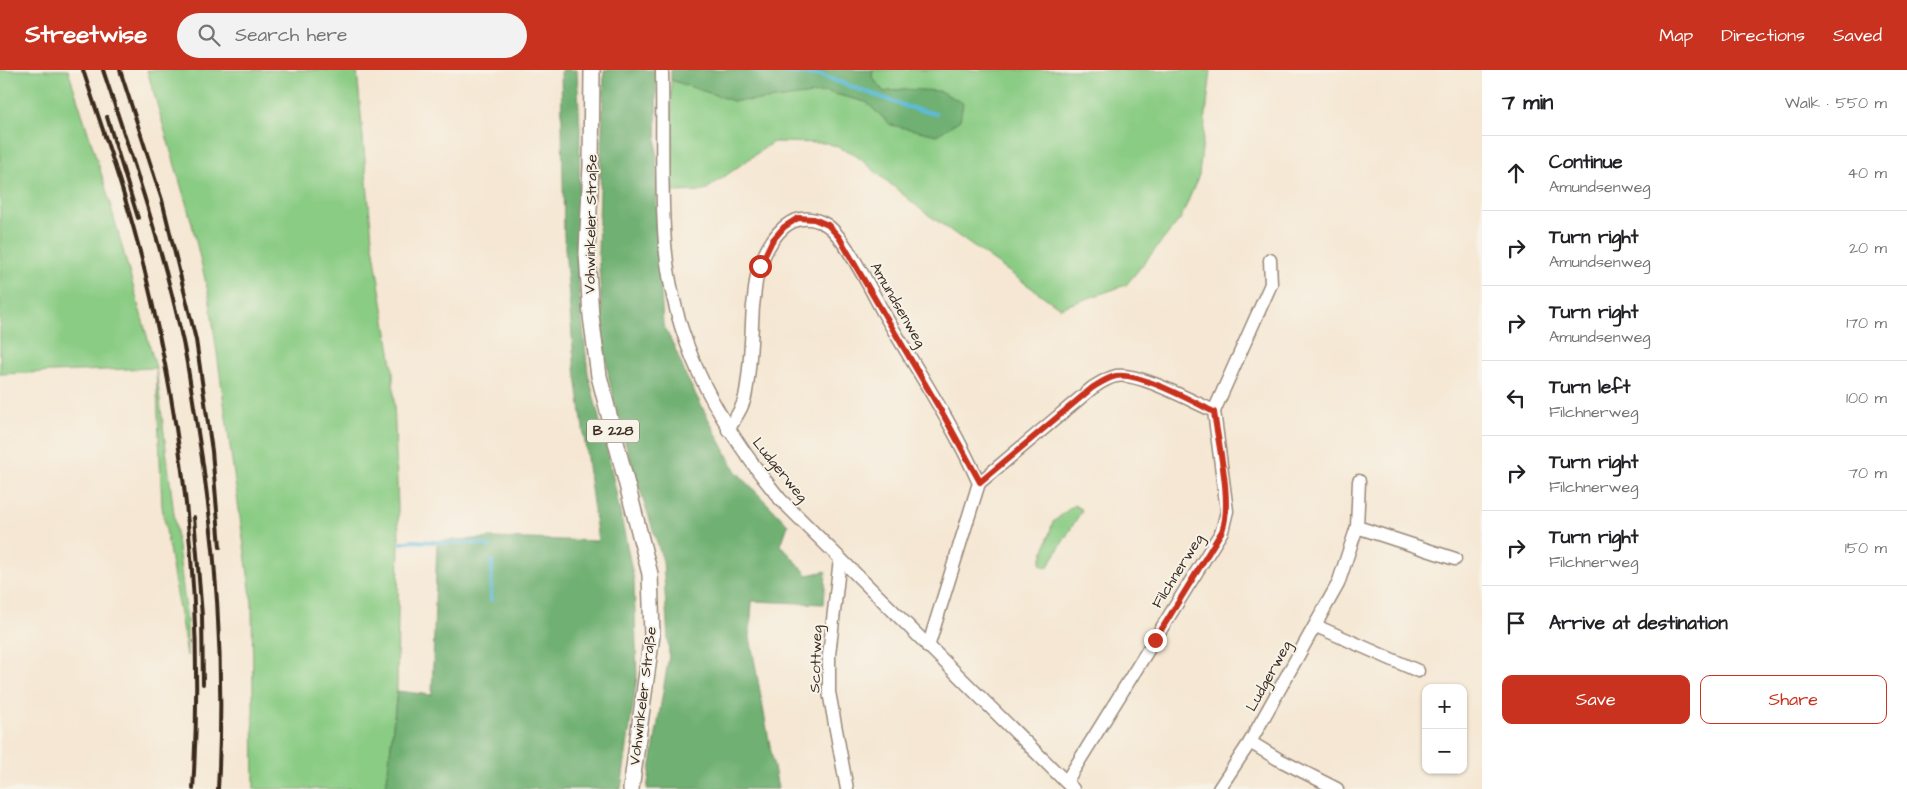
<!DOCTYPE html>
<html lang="en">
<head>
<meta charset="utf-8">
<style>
  body { margin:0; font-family:"Architects Daughter",sans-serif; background:#f2f2f2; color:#202124 }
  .controls { position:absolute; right:15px; bottom:15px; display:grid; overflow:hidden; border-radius:10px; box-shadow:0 1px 4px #0004 }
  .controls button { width:45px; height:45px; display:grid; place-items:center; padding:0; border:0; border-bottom:1px solid #e0e0e0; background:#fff; color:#202124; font:25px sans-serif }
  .stop { position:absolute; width:15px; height:15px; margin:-11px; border:4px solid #c8321e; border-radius:50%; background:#fff }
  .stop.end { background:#c8321e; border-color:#fff; box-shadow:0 1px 5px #0008 }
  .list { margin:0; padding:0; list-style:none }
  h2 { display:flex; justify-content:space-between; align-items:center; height:65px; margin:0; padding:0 20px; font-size:21px }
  h2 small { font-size:16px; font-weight:400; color:#757577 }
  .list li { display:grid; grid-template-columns:32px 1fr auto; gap:15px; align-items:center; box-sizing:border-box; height:75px; padding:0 20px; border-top:1px solid #e0e0e0 }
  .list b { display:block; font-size:19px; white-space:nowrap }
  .list p { margin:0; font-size:16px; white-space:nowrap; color:#757577 }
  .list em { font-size:16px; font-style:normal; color:#757577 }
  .actions { display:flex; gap:10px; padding:15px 20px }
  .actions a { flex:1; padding:11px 0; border:1px solid #c8321e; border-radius:10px; text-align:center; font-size:18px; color:#c8321e }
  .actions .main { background:#c8321e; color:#fff }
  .icon { flex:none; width:28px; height:28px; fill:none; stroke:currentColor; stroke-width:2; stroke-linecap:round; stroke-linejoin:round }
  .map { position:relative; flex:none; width:1482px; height:719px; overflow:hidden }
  header { display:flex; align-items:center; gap:30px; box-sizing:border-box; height:70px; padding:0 25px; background:#c8321e; color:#fff }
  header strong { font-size:24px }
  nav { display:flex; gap:28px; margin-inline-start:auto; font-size:18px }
  .search { width:350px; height:45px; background:#f2f2f2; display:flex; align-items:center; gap:12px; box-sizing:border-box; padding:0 18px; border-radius:28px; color:#757577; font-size:19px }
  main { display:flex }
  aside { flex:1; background:#fff }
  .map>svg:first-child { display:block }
  .green { fill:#8acc84; stroke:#627b51 }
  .forest { fill:#6fb072; stroke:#556d48 }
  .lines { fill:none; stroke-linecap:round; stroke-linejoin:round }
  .stream { stroke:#5cbbdb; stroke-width:4 }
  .minor-casing { stroke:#988878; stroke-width:15 }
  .major-casing { stroke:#988878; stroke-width:18 }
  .minor { stroke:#fff; stroke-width:12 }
  .major { stroke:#fff; stroke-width:15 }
  .rail { stroke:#3b2a1e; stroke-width:4 }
  .route { stroke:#c8321e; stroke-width:6 }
  .labels { text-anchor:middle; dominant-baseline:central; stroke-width:4; stroke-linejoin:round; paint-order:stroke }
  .shield { fill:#f7f3e8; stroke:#73665b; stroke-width:1 }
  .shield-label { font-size:14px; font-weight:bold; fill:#3b2a1e }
  .street-label { font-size:15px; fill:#3b2a1e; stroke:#f7f3e8 }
</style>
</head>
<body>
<header>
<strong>Streetwise</strong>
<div class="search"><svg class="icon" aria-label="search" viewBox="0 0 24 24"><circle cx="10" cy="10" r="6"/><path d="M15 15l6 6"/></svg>Search here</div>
<nav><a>Map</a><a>Directions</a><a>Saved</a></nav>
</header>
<main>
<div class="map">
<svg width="1482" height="719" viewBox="0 0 1482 719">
  <rect width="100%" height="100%" fill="#f7f3e8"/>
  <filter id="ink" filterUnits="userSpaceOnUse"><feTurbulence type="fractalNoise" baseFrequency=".02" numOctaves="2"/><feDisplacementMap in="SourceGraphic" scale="10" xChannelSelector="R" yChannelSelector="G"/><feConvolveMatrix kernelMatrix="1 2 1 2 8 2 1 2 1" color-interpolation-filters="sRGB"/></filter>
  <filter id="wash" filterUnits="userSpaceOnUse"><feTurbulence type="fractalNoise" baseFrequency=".0096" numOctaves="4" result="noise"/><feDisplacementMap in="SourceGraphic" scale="20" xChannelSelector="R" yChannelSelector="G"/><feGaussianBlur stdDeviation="1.12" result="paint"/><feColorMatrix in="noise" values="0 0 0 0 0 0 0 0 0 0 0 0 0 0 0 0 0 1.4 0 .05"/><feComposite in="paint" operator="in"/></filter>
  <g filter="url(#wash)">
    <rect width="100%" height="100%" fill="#f5e7d3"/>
    <g class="green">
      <path d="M0 0H68L104 112 156 298 187 550V586L162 436 156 298 0 304Z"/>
      <path d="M147 0H357L372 169 393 301 399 467 397 621 386 719H254L252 533 209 226 191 150Z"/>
      <path d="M873 0H1211L1199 105 1181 148 1126 215 1060 238 923 141 853 83 827 73 773 72 704 121 673 122 671 10 733 31 768 29 827 22 866 32 891 55 903 19 884 22 872 7Z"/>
      <path d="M1074 435 1082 440 1047 498 1040 494 1053 452Z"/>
    </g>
    <g class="forest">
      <path d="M561 0H577L580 59 578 210 588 303 610 393 634 510 637 607 621 719H386L397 621 432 625 437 471 491 468 598 471 574 291 564 165Z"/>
      <path d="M604 0H656L657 147 663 255 674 276 686 306 735 400 788 455 781 475 808 505 826 501 824 534 752 531 750 567 778 719H647L669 585 663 491 621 360 609 309 603 264 598 180Z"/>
      <path d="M671 0H873L872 7 884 22 903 19 940 21 963 33 960 50 937 65 891 55 866 32 827 22 768 30 733 31 671 10Z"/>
    </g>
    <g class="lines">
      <g class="stream">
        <path d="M751 0 820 5 908 37 936 44"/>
        <path d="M402 473 412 471 482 474 490 477"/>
        <path d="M491 530 492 491"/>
      </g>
    </g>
  </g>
  <g filter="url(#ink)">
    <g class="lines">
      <defs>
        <g id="minor">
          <path d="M662 0C663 53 661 106 664 159 669 266 714 348 780 429L1073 719"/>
          <path d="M728 360C734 350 743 338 745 327 751 298 751 266 753 236 755 223 755 208 760 195 771 167 791 136 825 154 843 163 872 222 883 242 915 297 953 354 979 413L928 577"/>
          <path d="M979 413 1092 318C1100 313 1107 308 1116 306 1139 302 1191 331 1214 341"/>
          <path d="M1357 457 1455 489"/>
          <path d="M840 489 829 585V622L847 719"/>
          <path d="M1316 556 1418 601"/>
          <path d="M1250 672 1278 689 1337 719"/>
          <path d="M1066 712 1222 461 1227 441 1214 341 1271 214 1270 190"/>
          <path d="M1219 719 1250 672 1338 514 1357 457 1359 411"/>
        </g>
        <path id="major" d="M592 0 591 96 587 183 591 246 599 306 650 504 652 565 631 719"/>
      </defs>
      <use href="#minor" class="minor-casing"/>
      <use href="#major" class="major-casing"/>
      <use href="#minor" class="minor"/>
      <use href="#major" class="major"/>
      <g class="rail">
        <path d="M83 0C105 67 129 134 145 202 186 371 204 546 193 719"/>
        <path d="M103 0C133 90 163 179 183 272 188 295 191 319 195 343 216 467 225 593 218 719"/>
        <path d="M120 0 162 130 196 270 212 381 220 477"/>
        <path d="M107 47 138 148"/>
        <path d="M194 447 202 546 203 614"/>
      </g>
    </g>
  </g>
  <g class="lines" filter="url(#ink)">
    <path class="route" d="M760 196 772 171 784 157 798 148 814 149 828 155 839 167 858 200 944 346 980 412 1092 318C1100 313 1107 308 1116 306 1139 302 1192 331 1214 342 1218 373 1233 433 1222 461L1155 570"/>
  </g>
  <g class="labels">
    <rect class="shield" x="587" y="349.5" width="52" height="23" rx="4"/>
    <g class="shield-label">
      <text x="613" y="361">B 228</text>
    </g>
    <g class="street-label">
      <text transform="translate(591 154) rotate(-89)">Vohwinkeler Straße</text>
      <text transform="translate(898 235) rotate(60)">Amundsenweg</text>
      <text transform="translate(780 400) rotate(51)">Ludgerweg</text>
      <text transform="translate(1178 501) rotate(-58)">Filchnerweg</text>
      <text transform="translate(816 589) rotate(-88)">Scottweg</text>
      <text transform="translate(1269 606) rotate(-61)">Ludgerweg</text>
      <text transform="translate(643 626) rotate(-83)">Vohwinkeler Straße</text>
    </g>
  </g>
</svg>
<div class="controls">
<button>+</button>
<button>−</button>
</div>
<div class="stop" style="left:760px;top:196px"></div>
<div class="stop end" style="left:1155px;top:570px"></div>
</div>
<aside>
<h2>7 min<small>Walk · 550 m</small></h2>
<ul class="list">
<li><svg class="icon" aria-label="ahead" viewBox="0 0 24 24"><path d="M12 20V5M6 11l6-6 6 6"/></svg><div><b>Continue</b><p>Amundsenweg</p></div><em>40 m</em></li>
<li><svg class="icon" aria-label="right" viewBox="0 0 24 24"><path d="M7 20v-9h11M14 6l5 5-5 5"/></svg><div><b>Turn right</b><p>Amundsenweg</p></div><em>20 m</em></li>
<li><svg class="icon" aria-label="right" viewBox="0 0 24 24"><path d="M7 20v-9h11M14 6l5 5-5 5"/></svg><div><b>Turn right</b><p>Amundsenweg</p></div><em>170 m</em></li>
<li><svg class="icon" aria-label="left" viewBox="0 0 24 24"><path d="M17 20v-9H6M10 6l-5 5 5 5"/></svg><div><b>Turn left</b><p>Filchnerweg</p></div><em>100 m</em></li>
<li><svg class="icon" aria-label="right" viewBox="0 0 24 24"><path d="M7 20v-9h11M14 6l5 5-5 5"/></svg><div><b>Turn right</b><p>Filchnerweg</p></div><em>70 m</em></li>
<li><svg class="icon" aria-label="right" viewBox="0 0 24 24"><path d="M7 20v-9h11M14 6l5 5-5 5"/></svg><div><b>Turn right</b><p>Filchnerweg</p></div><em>150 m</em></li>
<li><svg class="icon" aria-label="arrive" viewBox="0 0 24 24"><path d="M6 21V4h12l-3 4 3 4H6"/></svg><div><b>Arrive at destination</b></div></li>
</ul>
<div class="actions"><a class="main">Save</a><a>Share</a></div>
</aside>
</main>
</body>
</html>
